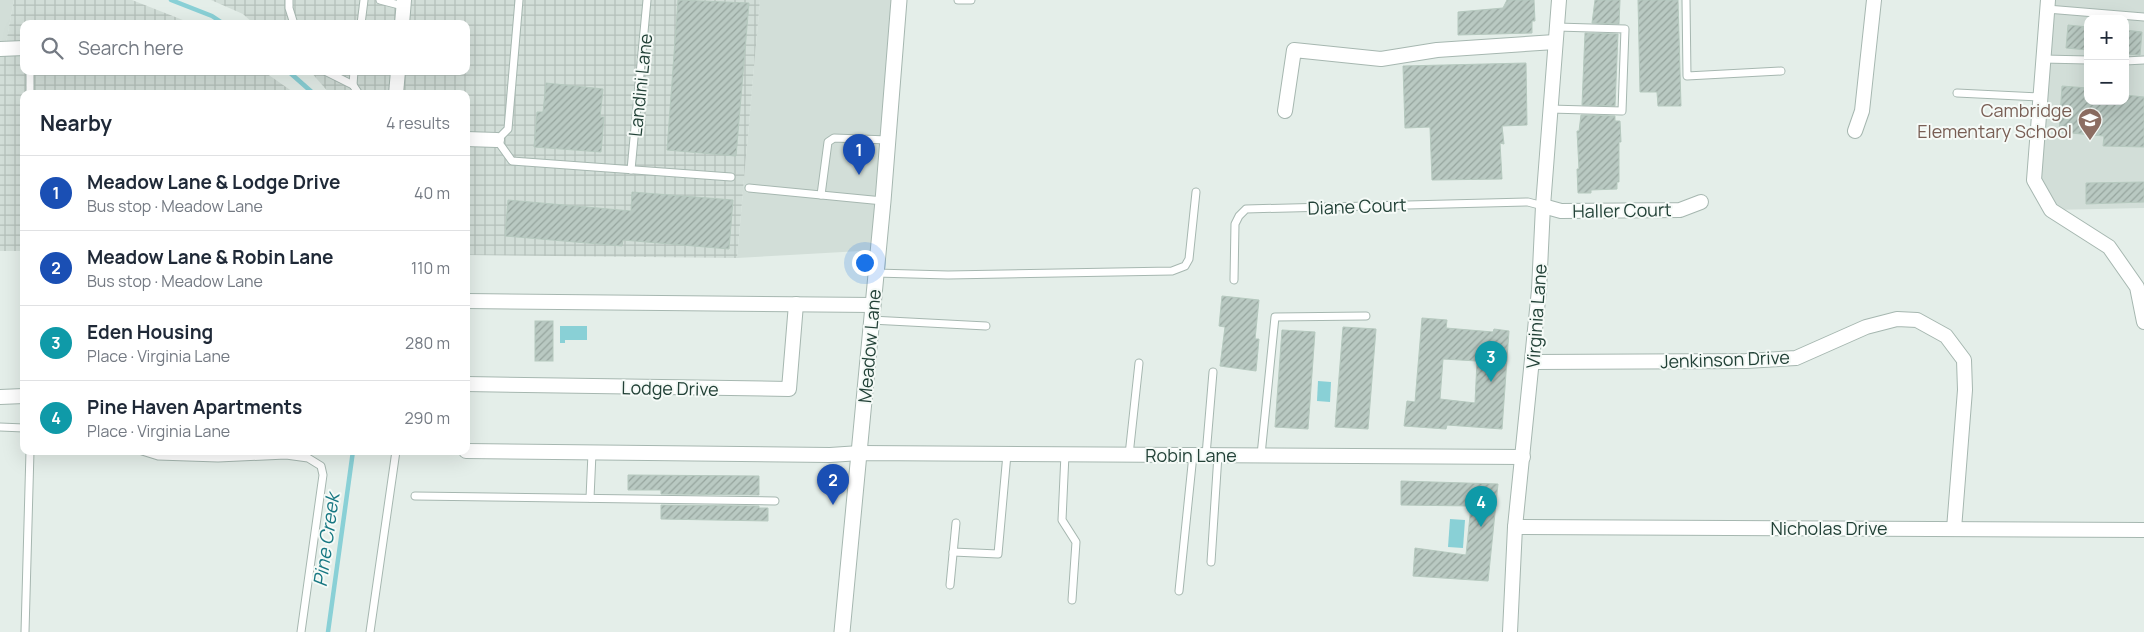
<!DOCTYPE html>
<html lang="en">
<head>
<meta charset="utf-8">
<style>
  body { margin:0; font-family:Manrope,sans-serif; background:#f6f6f7; color:#1f2937 }
  .controls { position:absolute; right:15px; top:15px; display:grid; overflow:hidden; border-radius:10px; box-shadow:0 5px 20px #0002 }
  .controls button { width:45px; height:45px; display:grid; place-items:center; padding:0; border:0; border-bottom:1px solid #e0e1e3; background:#fff; color:#1f2937; font:25px sans-serif }
  .you { position:absolute; left:864px; top:262px; width:18px; height:18px; margin:-12px; border:4px solid #fff; border-radius:50%; background:#1a73e8; box-shadow:0 0 0 8px #1a73e833 }
  .badge { display:grid; place-items:center; width:32px; height:32px; border-radius:50%; background:#824a45; color:#fff; font-size:16px; font-weight:700 }
  .pin { position:absolute; translate:-50% -41px; filter:drop-shadow(0 1px 2px #0008) }
  .pin::after { content:''; position:absolute; top:26px; width:18px; height:15px; background:inherit; clip-path:polygon(0 0,100% 0,50% 100%) }
  .list { margin:0; padding:0; list-style:none }
  h2 { display:flex; justify-content:space-between; align-items:center; height:65px; margin:0; padding:0 20px; font-size:21px }
  h2 small { font-size:16px; font-weight:400; color:#747a83 }
  .list li { display:grid; grid-template-columns:32px 1fr auto; gap:15px; align-items:center; box-sizing:border-box; height:75px; padding:0 20px; border-top:1px solid #e0e1e3 }
  .list b { display:block; font-size:19px; white-space:nowrap }
  .list p { margin:0; font-size:16px; white-space:nowrap; color:#747a83 }
  .list em { font-size:16px; font-style:normal; color:#747a83 }
  .icon { flex:none; width:28px; height:28px; fill:none; stroke:currentColor; stroke-width:2; stroke-linecap:round; stroke-linejoin:round }
  .map { position:relative; flex:none; width:2144px; height:632px; overflow:hidden }
  .search { position:absolute; background:#fff; box-shadow:0 5px 20px #0002; left:20px; top:20px; width:450px; height:55px; display:flex; align-items:center; gap:12px; box-sizing:border-box; padding:0 18px; border-radius:10px; color:#747a83; font-size:19px }
  .panel { position:absolute; background:#fff; box-shadow:0 5px 20px #0002; left:20px; top:90px; width:450px; height:365px; border-radius:10px }
  .map>svg:first-child { display:block }
  .built { fill:#d2ded8; fill-rule:evenodd }
  .industrial { fill:url(#industrial-grid) }
  .water { fill:#89d0d6 }
  .lines { fill:none; stroke-linecap:round; stroke-linejoin:round }
  .stream { stroke:#89d0d6; stroke-width:4.5 }
  .building { fill:url(#building-hatch); stroke:#b6c9bf; fill-rule:evenodd }
  .service-casing { stroke:#a6b7b0; stroke-width:9 }
  .minor-casing { stroke:#a6b7b0; stroke-width:16 }
  .tertiary-casing { stroke:#a6b7b0; stroke-width:17 }
  .service { stroke:#fff; stroke-width:7 }
  .minor { stroke:#fff; stroke-width:14 }
  .tertiary { stroke:#fff; stroke-width:15 }
  .labels { text-anchor:middle; dominant-baseline:central; stroke-width:4; stroke-linejoin:round; paint-order:stroke }
  .street-label { font-size:18px; fill:#224137; stroke:#f5faf7 }
  .education-label { font-size:18px; fill:#785e54; stroke:#f5faf7; text-anchor:end }
  .water-label { font-size:19px; font-style:italic; fill:#177782; stroke:#f5faf7 }
</style>
</head>
<body>
<div class="map">
<svg width="2144" height="632" viewBox="0 0 2144 632">
  <defs>
    <pattern id="industrial-grid" width="8" height="8" patternUnits="userSpaceOnUse" patternTransform="scale(1.25)"><rect width="8" height="8" fill="#d2ded8"/><path d="M0 4h8M4 0v8" fill="none" stroke="#b4c0ba"/></pattern>
    <pattern id="building-hatch" width="6" height="6" patternUnits="userSpaceOnUse" patternTransform="scale(1.25)"><rect width="6" height="6" fill="#b9c9c2"/><path d="M-1 1l2-2M0 6l6-6M5 7l2-2" fill="none" stroke="#96a59e"/></pattern>
  </defs>
  <rect width="100%" height="100%" fill="#e4eee9"/>
  <g class="built">
    <path d="M0 0H14L5 49H0Z"/>
    <path d="M760 0H899L878 250 737 258Z"/>
    <path d="M2048 0H2144V208L2051 210 2034 180ZM2088 19H2125V101H2088Z"/>
  </g>
  <g class="industrial">
    <path d="M14 0H132L193 24H24V71H263L296 94H24V251H0V49L5 48Z"/>
    <path d="M211 0H760L737 258 466 255V94H330L310 71H466V24H254L243 14Z"/>
  </g>
  <g class="water">
    <path d="M560 326H587V340H565V343H560Z"/>
    <path d="M1318 381 1331 382 1330 402 1317 401Z"/>
    <path d="M1450 519 1465 520 1463 548 1448 547Z"/>
  </g>
  <g class="lines">
    <g class="stream">
      <path d="M171 0 212 16 224 24"/>
      <path d="M288 71 314 94"/>
      <path d="M328 632 353 451"/>
    </g>
  </g>
  <g class="building">
    <path d="M678 0 749 3 736 156 667 150Z"/>
    <path d="M1507 0H1534L1535 21H1532V33L1458 35V12L1503 8Z"/>
    <path d="M1595 0H1620L1619 24 1592 23Z"/>
    <path d="M1638 0H1678L1681 106H1658L1657 92H1640Z"/>
    <path d="M2068 25 2088 27V50L2066 48Z"/>
    <path d="M2125 30 2142 32 2140 55 2125 54Z"/>
    <path d="M1585 33 1618 34 1615 106 1582 105Z"/>
    <path d="M1526 63 1527 125 1502 126 1504 144 1500 143 1502 179 1432 180 1430 127 1405 128 1403 66Z"/>
    <path d="M546 83 603 89 600 117H604L601 152 534 147 537 112H543Z"/>
    <path d="M2062 86 2087 88 2086 101H2125V95L2144 97V147L2103 146 2104 136 2059 132Z"/>
    <path d="M1581 115 1615 116V121H1620L1621 142H1619V182H1617V189L1591 190V193H1578L1577 169H1579L1577 131H1579Z"/>
    <path d="M2144 182V202L2086 204V183Z"/>
    <path d="M632 192 733 200 729 249 623 240 622 246 505 236 508 200 631 211Z"/>
    <path d="M1222 296 1259 300 1255 339H1259L1256 371 1220 366 1225 327 1219 326Z"/>
    <path d="M1422 318 1447 320 1446 328 1493 332 1494 329 1509 331 1502 429 1447 425 1446 429 1404 426 1407 401 1415 402ZM1443 359 1477 361 1475 403 1440 399Z"/>
    <rect x="535" y="321" width="18" height="40"/>
    <path d="M1343 327 1376 329 1368 429 1335 427Z"/>
    <path d="M1282 330 1315 332 1308 429 1275 427Z"/>
    <path d="M628 475 759 476V495L661 494V490H628Z"/>
    <path d="M1401 481 1498 484 1488 581 1413 576 1415 548 1466 555 1471 506 1401 505Z"/>
    <path d="M661 505 759 506V508H768V521L661 519Z"/>
  </g>
  <g class="lines">
    <defs>
      <g id="service">
        <path d="M289 0V8L294 24"/>
        <path d="M380 0 403 6"/>
        <path d="M519 0 508 129 497 140 512 161 731 177"/>
        <path d="M958 0H971"/>
        <path d="M1686 0 1687 76 1781 71"/>
        <path d="M2047 9 2144 17"/>
        <path d="M361 24 364 0"/>
        <path d="M2043 59 2088 60"/>
        <path d="M2125 61 2144 60"/>
        <path d="M325 71 353 85"/>
        <path d="M354 71 353 85 359 94"/>
        <path d="M1957 93 2040 97"/>
        <path d="M30 94V71"/>
        <path d="M1550 109 1622 111 1625 29 1557 27"/>
        <path d="M631 170 647 0"/>
        <path d="M749 188 883 201"/>
        <path d="M821 195 828 142 834 138 888 140"/>
        <path d="M876 273 948 275 1172 271 1185 266 1189 259 1196 192"/>
        <path d="M1234 280 1235 224 1239 216 1246 209 1528 202 1543 206"/>
        <path d="M871 320 986 326"/>
        <path d="M0 427 24 428"/>
        <path d="M142 451 158 456 218 458 286 455 308 458 321 466 323 475 301 632"/>
        <path d="M1065 454 1062 520 1076 542 1072 600"/>
        <path d="M1129 455 1139 363"/>
        <path d="M1206 455 1213 372"/>
        <path d="M1261 455 1275 317 1366 316"/>
        <path d="M415 496 775 501"/>
        <path d="M590 498 592 453"/>
        <path d="M953 552 998 554 1007 454"/>
        <path d="M1211 562 1218 455"/>
        <path d="M950 585 956 523"/>
        <path d="M1179 591 1193 455"/>
        <path d="M25 632 30 451"/>
        <path d="M370 632 396 451"/>
      </g>
      <g id="minor">
        <path d="M2048 0 2034 180 2051 210 2109 247 2137 287 2144 322"/>
        <path d="M402 24 404 0"/>
        <path d="M0 49 24 48"/>
        <path d="M396 94 398 71"/>
        <path d="M1285 111 1294 50 1381 59 1437 50 1555 42"/>
        <path d="M1855 131 1862 111 1874 0"/>
        <path d="M466 139 497 140"/>
        <path d="M1543 206 1561 211 1680 210 1701 202"/>
        <path d="M466 301 873 305"/>
        <path d="M1533 362 1746 361 1796 358 1866 327 1897 319 1917 320 1946 336 1964 360 1965 390 1954 529"/>
        <path d="M466 384 789 389 796 304"/>
        <path d="M0 397 24 396"/>
        <path d="M466 451 830 455 860 453 1523 457"/>
        <path d="M1515 527 2144 530"/>
        <path d="M1510 632 1515 527 1539 290 1543 206 1559 0"/>
      </g>
      <path id="tertiary" d="M842 632 883 201 899 0"/>
    </defs>
    <use href="#service" class="service-casing"/>
    <use href="#minor" class="minor-casing"/>
    <use href="#tertiary" class="tertiary-casing"/>
    <use href="#service" class="service"/>
    <use href="#minor" class="minor"/>
    <use href="#tertiary" class="tertiary"/>
  </g>
  <defs>
    <symbol id="school-pin" viewBox="-11 -11 22 30"><path d="M0 17L-7.5 6A9.5 9.5 0 1 1 7.5 6Z" fill="#8d6e63" stroke="#f5faf7"/><path d="M0-5L7-2L0 1L-7-2ZM-4 1L0 2.5L4 1V4Q0 6-4 4Z" fill="#fff"/></symbol>
  </defs>
  <g fill-rule="evenodd">
    <use href="#school-pin" x="2076" y="106" width="28" height="38"/>
  </g>
  <g class="labels">
    <g class="street-label">
      <text transform="translate(640 85) rotate(-84)">Landini Lane</text>
      <text transform="translate(1357 206) rotate(-2)">Diane Court</text>
      <text transform="translate(1622 210) rotate(-1)">Haller Court</text>
      <text transform="translate(1536 316) rotate(-86)">Virginia Lane</text>
      <text transform="translate(869 346) rotate(-85)">Meadow Lane</text>
      <text transform="translate(1725 359) rotate(-2)">Jenkinson Drive</text>
      <text transform="translate(670 388) rotate(1)">Lodge Drive</text>
      <text x="1191" y="455">Robin Lane</text>
      <text x="1829" y="528">Nicholas Drive</text>
    </g>
    <g class="education-label">
      <text x="2072" y="110">Cambridge<tspan x="2072" dy="21">Elementary School</tspan></text>
    </g>
    <g class="water-label">
      <text transform="translate(326 540) rotate(-82)">Pine Creek</text>
    </g>
  </g>
</svg>
<div class="controls">
<button>+</button>
<button>−</button>
</div>
<div class="you"></div>
<div class="pin badge" style="left:859px;top:175px;background:#1a4fb4">1</div>
<div class="pin badge" style="left:833px;top:505px;background:#1a4fb4">2</div>
<div class="pin badge" style="left:1491px;top:382px;background:#0f9aa8">3</div>
<div class="pin badge" style="left:1481px;top:527px;background:#0f9aa8">4</div>
<div class="search"><svg class="icon" aria-label="search" viewBox="0 0 24 24"><circle cx="10" cy="10" r="6"/><path d="M15 15l6 6"/></svg>Search here</div>
<section class="panel">
<h2>Nearby<small>4 results</small></h2>
<ul class="list">
<li><span class="badge" style="background:#1a4fb4">1</span><div><b>Meadow Lane &amp; Lodge Drive</b><p>Bus stop · Meadow Lane</p></div><em>40 m</em></li>
<li><span class="badge" style="background:#1a4fb4">2</span><div><b>Meadow Lane &amp; Robin Lane</b><p>Bus stop · Meadow Lane</p></div><em>110 m</em></li>
<li><span class="badge" style="background:#0f9aa8">3</span><div><b>Eden Housing</b><p>Place · Virginia Lane</p></div><em>280 m</em></li>
<li><span class="badge" style="background:#0f9aa8">4</span><div><b>Pine Haven Apartments</b><p>Place · Virginia Lane</p></div><em>290 m</em></li>
</ul>
</section>
</div>
</body>
</html>
